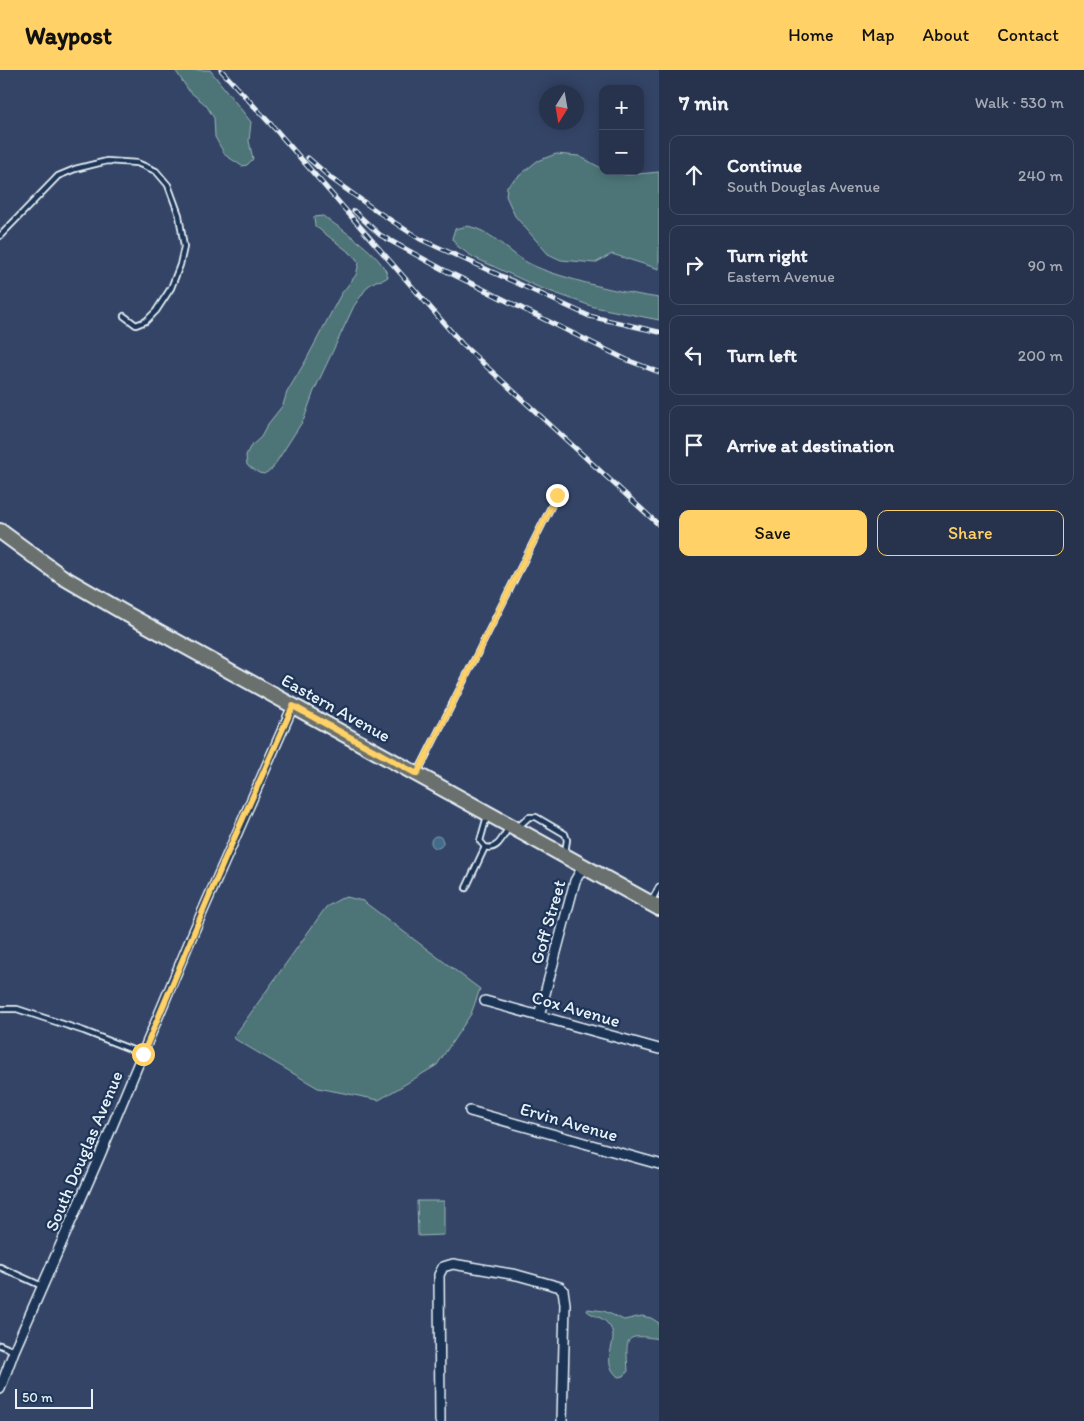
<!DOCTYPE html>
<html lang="en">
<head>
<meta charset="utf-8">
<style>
  body { margin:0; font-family:Itim,sans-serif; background:#2f3b53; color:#f1f3f6 }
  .controls { position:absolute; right:15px; top:15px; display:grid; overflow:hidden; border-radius:10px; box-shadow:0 2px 12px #0003 }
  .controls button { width:45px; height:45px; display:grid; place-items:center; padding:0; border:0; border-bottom:1px solid #434e64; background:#27334c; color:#f1f3f6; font:25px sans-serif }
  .compass { position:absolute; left:539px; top:15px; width:45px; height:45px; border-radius:50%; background:#27334c; box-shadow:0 2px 12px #0003; rotate:191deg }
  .scale { position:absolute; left:15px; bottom:12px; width:78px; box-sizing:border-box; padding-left:5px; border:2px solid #e8f1f8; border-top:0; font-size:14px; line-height:18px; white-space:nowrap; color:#e8f1f8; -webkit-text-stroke:4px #1d3557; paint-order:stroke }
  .stop { position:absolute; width:15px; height:15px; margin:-11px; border:4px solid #ffd166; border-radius:50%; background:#fff }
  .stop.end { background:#ffd166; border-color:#fff; box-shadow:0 1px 5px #0008 }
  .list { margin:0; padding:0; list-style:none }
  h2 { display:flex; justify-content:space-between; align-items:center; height:65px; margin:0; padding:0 20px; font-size:21px }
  h2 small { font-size:16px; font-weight:400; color:#a4aab5 }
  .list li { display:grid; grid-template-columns:32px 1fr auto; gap:15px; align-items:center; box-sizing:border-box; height:80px; margin:0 10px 10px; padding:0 10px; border:1px solid #434e64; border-radius:10px }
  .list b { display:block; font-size:19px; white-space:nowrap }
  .list p { margin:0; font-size:16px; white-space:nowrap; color:#a4aab5 }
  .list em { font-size:16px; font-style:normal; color:#a4aab5 }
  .actions { display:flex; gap:10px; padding:15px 20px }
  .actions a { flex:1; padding:11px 0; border:1px solid #ffd166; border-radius:10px; text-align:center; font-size:18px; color:#ffd166 }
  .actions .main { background:#ffd166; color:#111 }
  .icon { flex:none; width:28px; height:28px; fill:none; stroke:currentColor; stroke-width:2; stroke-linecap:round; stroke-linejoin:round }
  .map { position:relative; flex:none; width:659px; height:1351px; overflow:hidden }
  header { display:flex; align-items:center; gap:30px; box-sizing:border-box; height:70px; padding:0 25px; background:#ffd166; color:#111 }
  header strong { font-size:24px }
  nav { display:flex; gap:28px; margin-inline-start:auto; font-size:18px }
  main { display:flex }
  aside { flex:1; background:#27334c }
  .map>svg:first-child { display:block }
  .green { fill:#4e7578; stroke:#9bb3b8 }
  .water { fill:#426c89; stroke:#84a1b5 }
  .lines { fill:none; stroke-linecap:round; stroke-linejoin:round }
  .lane-casing { stroke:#e8f1f8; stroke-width:8 }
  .street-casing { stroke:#e8f1f8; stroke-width:12 }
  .primary-casing { stroke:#e8f1f8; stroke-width:18 }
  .lane { stroke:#1d3557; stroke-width:4.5 }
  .street { stroke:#1d3557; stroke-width:9 }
  .primary { stroke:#6b706d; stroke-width:14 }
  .rail-casing { stroke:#e8f1f8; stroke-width:5 }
  .rail { stroke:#1d3557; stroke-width:3; stroke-dasharray:9; stroke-linecap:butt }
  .route { stroke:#ffd166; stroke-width:6 }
  .labels { text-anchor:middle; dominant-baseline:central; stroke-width:4.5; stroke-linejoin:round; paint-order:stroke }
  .street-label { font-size:18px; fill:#e8f1f8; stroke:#1d3557 }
</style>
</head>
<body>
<header>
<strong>Waypost</strong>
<nav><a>Home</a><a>Map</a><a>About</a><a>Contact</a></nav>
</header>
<main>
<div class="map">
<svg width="659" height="1351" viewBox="0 0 659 1351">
  <rect width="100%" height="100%" fill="#344466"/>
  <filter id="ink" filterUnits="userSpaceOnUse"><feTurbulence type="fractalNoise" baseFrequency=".02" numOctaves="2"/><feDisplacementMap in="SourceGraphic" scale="10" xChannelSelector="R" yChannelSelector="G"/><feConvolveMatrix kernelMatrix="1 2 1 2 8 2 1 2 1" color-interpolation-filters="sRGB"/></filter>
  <g filter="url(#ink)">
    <g class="green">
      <path d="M175 0H210L251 52 249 71 253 89 247 95 242 96 225 85 215 67 214 48 206 35 189 21Z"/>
      <path d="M556 84 579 86 603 99V101H610L627 105 659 102V199L612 184 595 193 561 190 548 184 515 146 506 126 507 116 537 91Z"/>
      <path d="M323 146C341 159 383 185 388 207L383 210 376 211 368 216 354 236 314 321 304 349 272 399 264 404 259 403 247 395 246 385 250 377 261 367 268 354 283 335 287 322 305 292 341 224 356 205 359 193 354 186 315 156 314 147Z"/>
      <path d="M468 156C491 161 504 178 523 190 534 197 549 202 562 206 594 216 626 223 659 228V250L594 237 538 217 473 187 457 176 452 168 455 159Z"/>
      <path d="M347 827 363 831 480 919 471 944 437 995 379 1030 318 1018 233 968 326 837 340 829Z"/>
      <path d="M417 1131H444V1165L418 1166Z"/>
      <path d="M588 1239 604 1241 624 1250 642 1246 651 1248 659 1253V1269C623 1263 626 1267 628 1301L624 1306 618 1307C597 1288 624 1270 607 1253 602 1247 593 1246 587 1241Z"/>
    </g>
    <circle class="water" cx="437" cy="772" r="6"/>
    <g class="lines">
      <defs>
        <g id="lane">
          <path d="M0 166 58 106 75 99 107 91 137 93 156 101 168 115 179 145 184 177 180 195 171 218 156 241 146 251 136 255 124 246"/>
          <path d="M418 702 557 425"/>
          <path d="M487 746 480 771 485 777C498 781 503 766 509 757"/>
          <path d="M518 757 529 747H536L565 764 567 770 565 782"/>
          <path d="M466 818 485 777"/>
          <path d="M651 832 659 817"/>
          <path d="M0 939H17L84 961 143 984"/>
          <path d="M0 1197 42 1216"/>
          <path d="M0 1275 14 1281"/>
        </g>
        <g id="street">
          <path d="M485 931 659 979"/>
          <path d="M539 946 575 811 583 797"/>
          <path d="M470 1041 659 1094"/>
          <path d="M0 1319 14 1281 100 1085 194 861 293 636"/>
          <path d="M440 1351 439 1205 443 1197 453 1194 517 1205 560 1217 563 1220 565 1234 562 1351"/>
        </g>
        <path id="primary" d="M0 461 61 506 123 542 659 838"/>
      </defs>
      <use href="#lane" class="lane-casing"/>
      <use href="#street" class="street-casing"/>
      <use href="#primary" class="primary-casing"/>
      <use href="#lane" class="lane"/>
      <use href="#street" class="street"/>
      <use href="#primary" class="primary"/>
      <defs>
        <g id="rail">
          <path d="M221 0 276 60 462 274 659 455"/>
          <path d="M308 88 332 109 375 140 420 169 589 246 659 262"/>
          <path d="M354 141 380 165 442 199 627 290 659 302"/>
        </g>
      </defs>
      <use href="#rail" class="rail-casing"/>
      <use href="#rail" class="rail"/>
    </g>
  </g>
  <g class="lines" filter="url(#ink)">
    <path class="route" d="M143 984 224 791 293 636 417 704 557 425"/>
  </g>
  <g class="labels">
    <g class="street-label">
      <text transform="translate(336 638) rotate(29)">Eastern Avenue</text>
      <text transform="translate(548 852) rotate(-74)">Goff Street</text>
      <text transform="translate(576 939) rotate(16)">Cox Avenue</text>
      <text transform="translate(569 1052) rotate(16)">Ervin Avenue</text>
      <text transform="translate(84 1081) rotate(-67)">South Douglas Avenue</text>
    </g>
  </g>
</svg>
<div class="controls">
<button>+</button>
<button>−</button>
</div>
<svg class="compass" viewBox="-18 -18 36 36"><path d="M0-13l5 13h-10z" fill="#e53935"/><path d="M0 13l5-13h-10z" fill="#a4aab5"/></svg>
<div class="scale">50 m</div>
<div class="stop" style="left:143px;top:984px"></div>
<div class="stop end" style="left:557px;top:425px"></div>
</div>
<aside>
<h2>7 min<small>Walk · 530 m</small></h2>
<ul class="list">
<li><svg class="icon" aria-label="ahead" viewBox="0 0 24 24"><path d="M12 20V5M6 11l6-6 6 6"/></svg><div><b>Continue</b><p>South Douglas Avenue</p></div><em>240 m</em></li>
<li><svg class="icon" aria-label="right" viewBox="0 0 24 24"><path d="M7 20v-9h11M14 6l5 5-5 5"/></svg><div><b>Turn right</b><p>Eastern Avenue</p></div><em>90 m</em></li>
<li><svg class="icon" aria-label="left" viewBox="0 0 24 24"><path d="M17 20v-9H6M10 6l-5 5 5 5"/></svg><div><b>Turn left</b></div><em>200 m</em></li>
<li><svg class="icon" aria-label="arrive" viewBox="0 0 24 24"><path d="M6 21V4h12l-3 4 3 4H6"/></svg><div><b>Arrive at destination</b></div></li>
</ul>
<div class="actions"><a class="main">Save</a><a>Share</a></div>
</aside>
</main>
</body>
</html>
